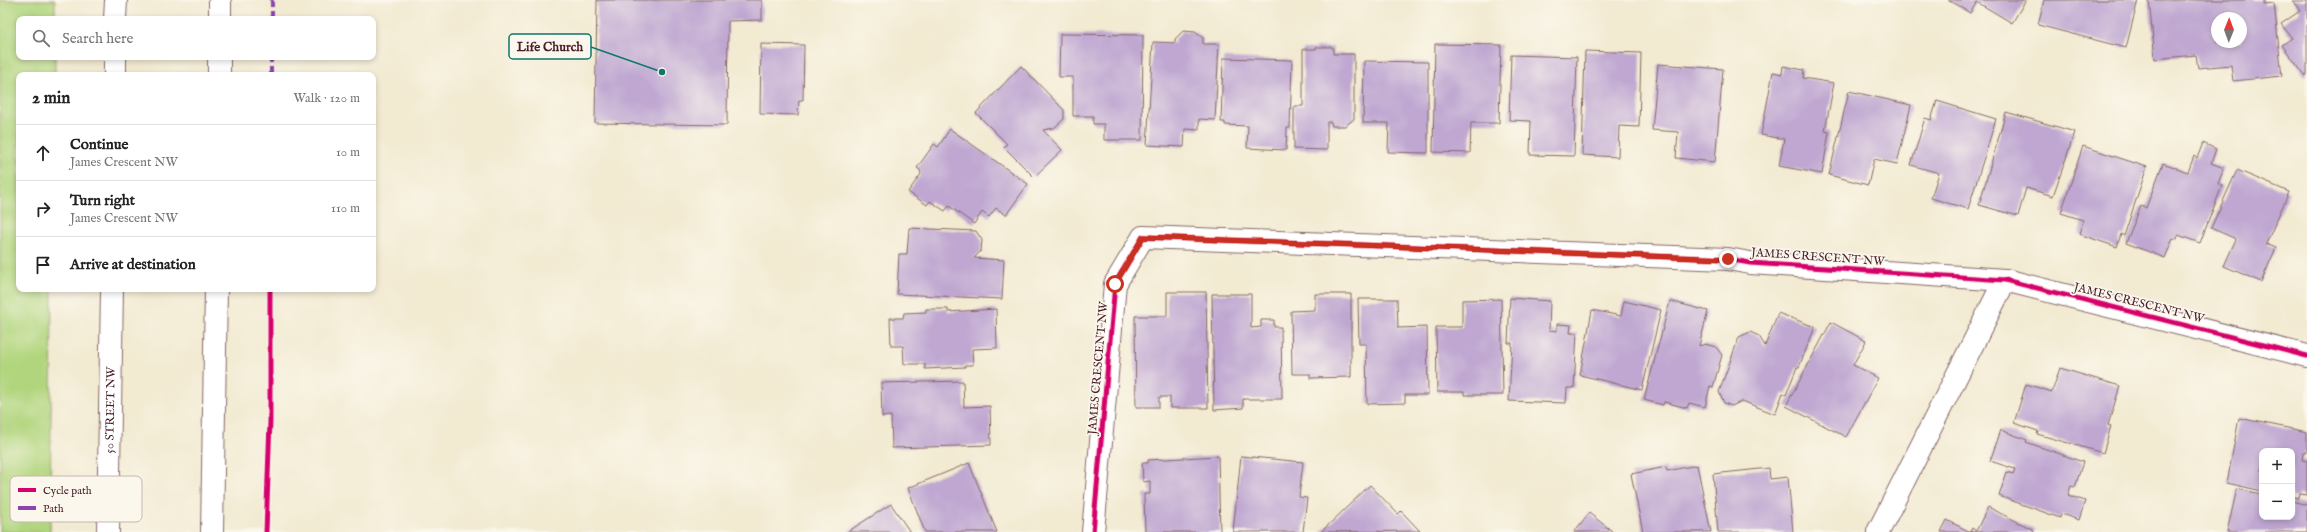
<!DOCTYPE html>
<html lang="en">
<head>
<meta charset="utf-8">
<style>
  body { margin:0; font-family:"IM FELL English",serif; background:#f2f2f2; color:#222 }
  .controls { position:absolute; right:12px; bottom:12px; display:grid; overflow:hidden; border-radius:8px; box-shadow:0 2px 6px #0003 }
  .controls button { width:36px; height:36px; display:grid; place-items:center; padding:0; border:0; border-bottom:1px solid #e0e0e0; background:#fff; color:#222; font:20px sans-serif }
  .compass { position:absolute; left:2211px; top:12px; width:36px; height:36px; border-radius:50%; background:#fff; box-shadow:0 2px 6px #0003; rotate:1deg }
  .stop { position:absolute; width:12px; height:12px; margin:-9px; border:3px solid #c8321e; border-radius:50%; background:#fff }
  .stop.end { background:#c8321e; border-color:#fff; box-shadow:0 1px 4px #0008 }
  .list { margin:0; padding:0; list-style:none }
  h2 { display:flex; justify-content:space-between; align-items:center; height:52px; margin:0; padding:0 16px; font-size:17px }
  h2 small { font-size:13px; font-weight:400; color:#767676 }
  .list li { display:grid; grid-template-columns:26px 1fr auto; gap:12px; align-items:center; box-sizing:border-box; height:56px; padding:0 16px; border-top:1px solid #e0e0e0 }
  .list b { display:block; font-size:15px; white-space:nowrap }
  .list p { margin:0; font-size:13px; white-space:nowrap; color:#767676 }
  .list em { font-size:13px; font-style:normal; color:#767676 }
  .icon { flex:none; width:22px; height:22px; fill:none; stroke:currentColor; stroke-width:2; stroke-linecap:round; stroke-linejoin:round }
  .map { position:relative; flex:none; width:2307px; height:532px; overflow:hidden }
  .search { position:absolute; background:#fff; box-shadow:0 2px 6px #0003; left:16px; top:16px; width:360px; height:44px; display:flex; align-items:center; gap:10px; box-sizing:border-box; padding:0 14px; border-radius:8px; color:#767676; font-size:15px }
  .panel { position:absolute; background:#fff; box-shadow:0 2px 6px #0003; left:16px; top:72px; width:360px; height:220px; border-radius:8px }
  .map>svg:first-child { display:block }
  .green { fill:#b1d57d; stroke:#7e7a54 }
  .building { fill:#bfa7d1; fill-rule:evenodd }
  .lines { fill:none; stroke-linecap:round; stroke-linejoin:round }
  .minor-casing { stroke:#856665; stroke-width:24 }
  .primary-casing { stroke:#856665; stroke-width:24 }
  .minor { stroke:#fff; stroke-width:22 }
  .primary { stroke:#fff; stroke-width:22 }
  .quiet { stroke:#8e44ad; stroke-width:4; stroke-dasharray:8 4; stroke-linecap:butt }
  .cycleway-casing { stroke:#fbf7ec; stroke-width:8 }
  .cycleway { stroke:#d6006c; stroke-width:5 }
  .route { stroke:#c8321e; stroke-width:5 }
  .labels { text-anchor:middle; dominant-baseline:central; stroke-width:3.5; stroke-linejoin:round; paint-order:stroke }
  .street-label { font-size:12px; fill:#4a1f2b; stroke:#fbf7ec }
  .key { fill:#fbf7ec; stroke:#c6b6b2; stroke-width:1 }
  .key-label { font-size:11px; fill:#4a1f2b }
  .leader { fill:none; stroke:#0f766e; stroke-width:1.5 }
  .callout-dot { fill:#0f766e; stroke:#fbf7ec; stroke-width:1.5 }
  .callout { fill:#fbf7ec; stroke:#0f766e; stroke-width:1.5 }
  .callout-label { font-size:13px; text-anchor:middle; font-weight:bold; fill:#4a1f2b }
</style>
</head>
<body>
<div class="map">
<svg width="2307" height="532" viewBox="0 0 2307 532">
  <rect width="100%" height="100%" fill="#fbf7ec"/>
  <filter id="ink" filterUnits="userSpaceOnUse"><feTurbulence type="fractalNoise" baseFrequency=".025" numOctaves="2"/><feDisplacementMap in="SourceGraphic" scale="8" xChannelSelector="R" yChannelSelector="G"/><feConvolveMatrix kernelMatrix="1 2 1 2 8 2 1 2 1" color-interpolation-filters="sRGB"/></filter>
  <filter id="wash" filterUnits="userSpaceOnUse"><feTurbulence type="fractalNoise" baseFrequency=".012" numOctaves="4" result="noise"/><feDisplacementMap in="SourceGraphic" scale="16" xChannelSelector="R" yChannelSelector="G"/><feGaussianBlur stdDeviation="0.9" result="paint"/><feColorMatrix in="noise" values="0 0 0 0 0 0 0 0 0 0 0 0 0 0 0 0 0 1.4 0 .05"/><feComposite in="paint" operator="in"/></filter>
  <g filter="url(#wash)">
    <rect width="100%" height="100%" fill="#f2ead1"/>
    <path class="green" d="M0 0H55V19H19V57H55V75H19V289H52L50 532H0Z"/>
    <g id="blocks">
      <g class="building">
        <path d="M597 0H762V20L728 21 727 125 595 123Z"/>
        <path d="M1948 0H2026L2012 23 1977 2 1970 13Z"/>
        <path d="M2044 0H2138L2126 48 2038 25Z"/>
        <path d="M2149 0H2264V4L2274 3 2282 76 2233 81 2231 65 2198 68 2196 55 2155 59ZM2217 18H2241V42H2217Z"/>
        <path d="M2292 0H2307V75L2305 76 2282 45 2292 38 2281 24 2300 11Z"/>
        <path d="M1183 31 1195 32 1203 38V44H1219L1215 120 1199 119V130L1185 129 1184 147 1147 145 1153 42 1175 43V39Z"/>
        <path d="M1060 34 1143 35 1142 140H1104V124H1093V116H1073V77H1059Z"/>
        <path d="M761 44 804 45 803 100H799L798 115 760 114Z"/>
        <path d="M1435 44 1501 45 1499 123H1471L1470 153 1433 152Z"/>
        <path d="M1316 47H1333V54H1354V119L1345 126H1332L1331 122H1327V150L1294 149V106H1303V49H1316Z"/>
        <path d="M1585 51 1641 53 1639 127 1619 126 1618 157 1582 155Z"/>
        <path d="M1511 55 1577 57 1574 156 1530 155 1531 121 1509 120Z"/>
        <path d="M1223 58 1292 60 1290 128H1287L1286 150 1247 148 1248 126 1225 125V122H1221Z"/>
        <path d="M1364 61 1428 62V153L1388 152 1389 123H1363Z"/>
        <path d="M1658 64 1723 69 1715 162 1676 158 1678 132 1652 130Z"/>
        <path d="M1021 66 1064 110V119L1054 128 1043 130 1062 150 1034 177 1004 147 1007 144 976 113Z"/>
        <path d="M1783 66 1804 70 1803 78 1834 83 1825 131 1829 132 1822 174 1779 166 1784 139 1761 135 1773 72 1782 74Z"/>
        <path d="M1849 91 1911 105 1897 164 1874 159 1868 185 1829 175Z"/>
        <path d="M1937 101 1996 119 1968 209 1931 198 1939 173 1911 165 1925 118 1931 120Z"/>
        <path d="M2006 112 2075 132 2053 196 2026 188 2018 216 1979 205Z"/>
        <path d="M950 129 1028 184 1006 215 996 208 989 217 982 212 974 224 949 206 945 211 930 201 927 205 908 192 921 174 920 170 917 168 934 144 938 147Z"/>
        <path d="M2203 143 2216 149 2211 163 2224 168 2218 184 2222 186 2200 243 2178 235 2177 239 2173 238 2165 258 2126 243 2141 206 2146 208 2163 163 2188 172 2194 156 2197 158Z"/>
        <path d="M2083 146 2147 167 2124 236 2121 234 2117 247 2079 234 2083 220 2061 213Z"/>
        <path d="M2237 170 2289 192 2266 244 2276 248 2261 282 2224 266 2236 239 2211 228Z"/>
        <path d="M909 228 976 231 982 240 981 251 974 258 1004 260 1002 299 897 294 899 254H907Z"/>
        <path d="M1167 292H1206L1208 408H1170V397H1159V407H1136L1135 316H1167Z"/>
        <path d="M1212 294H1251V328L1261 327V320H1274V327H1281L1282 399H1243V408L1214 410Z"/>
        <path d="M1315 294H1351V377L1310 378V374H1292L1291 311 1315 310Z"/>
        <path d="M1510 298 1550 301 1549 330 1557 331V324L1571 325 1570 333H1577L1574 388H1567L1566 403 1509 401 1512 343H1508Z"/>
        <path d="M1358 299H1397L1398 328 1427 327 1428 395H1405V403L1367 404 1366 344H1359Z"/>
        <path d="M1501 299 1503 395H1464V392H1437L1436 327H1462V300Z"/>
        <path d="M1624 301 1661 310 1642 390 1580 375 1592 310 1621 316Z"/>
        <path d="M1670 301 1708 311 1699 346 1705 344 1716 347 1722 355 1713 387 1710 386 1705 407 1689 403 1687 408 1664 402 1663 405 1644 400Z"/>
        <path d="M926 309H948V312L996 309 997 348 972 349 973 365H965V367L925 369V364H904L903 346H891L890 318H903L904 313 926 312Z"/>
        <path d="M1778 313 1815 327 1799 367H1797L1786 395 1783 393 1775 414 1742 401 1732 406 1724 403 1719 392 1739 337 1750 332 1759 336 1765 346Z"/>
        <path d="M1831 322 1866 341 1853 365 1878 378 1846 437 1786 406Z"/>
        <path d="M2060 368 2120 386 2108 425 2111 426 2103 453 2037 434 2038 431 2014 423 2026 384 2052 392Z"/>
        <path d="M963 381 964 407 990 406 991 445 892 448 891 416 882 417 881 383Z"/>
        <path d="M2239 418 2307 432V452H2303L2302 460 2307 461V495L2299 494 2298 498 2292 497V451H2262V491L2227 483Z"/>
        <path d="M2001 430 2027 440 2026 442 2083 462 2075 487 2071 486 2068 495 2085 501 2079 520 2061 514 2060 518 1999 496 2007 472 2013 474 2015 469 1990 461Z"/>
        <path d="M1218 456 1220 532H1145L1144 494H1150V481L1143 482 1142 463H1148V460Z"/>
        <path d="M1241 456 1303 462 1299 497 1307 498 1303 532H1233Z"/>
        <path d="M969 463 997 532H925L908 488Z"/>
        <path d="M1697 465 1711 532H1643L1631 474 1666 467 1667 471Z"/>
        <path d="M1769 468 1770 479 1788 477 1793 532H1718L1713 474Z"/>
        <path d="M1370 485 1398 514 1401 511 1420 531 1321 532Z"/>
        <path d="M2237 489 2262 494V517H2292V501L2307 505V532H2227Z"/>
        <path d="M891 504 910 532H847Z"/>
        <path d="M1988 507 2034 530 2033 532H1941L1947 520 1970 532 1972 528 1976 531Z"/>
        <path d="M1589 513 1613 532H1574Z"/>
      </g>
    </g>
  </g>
  <g filter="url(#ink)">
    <use href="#blocks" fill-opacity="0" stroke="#856665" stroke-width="1"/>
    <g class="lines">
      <defs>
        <g id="minor">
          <path d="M1093 532 1115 284 1143 237 1728 259 1750 263 2005 280 2307 356"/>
          <path d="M1878 532 2005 280"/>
        </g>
        <g id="primary">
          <path d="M115 19 116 0"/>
          <path d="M220 19V0"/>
          <path d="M115 75V57"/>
          <path d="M219 75V57"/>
          <path id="s1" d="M108 532 112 289"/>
          <path d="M212 532 216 289"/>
        </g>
      </defs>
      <use href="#minor" class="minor-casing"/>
      <use href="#primary" class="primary-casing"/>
      <use href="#minor" class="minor"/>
      <use href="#primary" class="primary"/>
      <g class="quiet">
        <path d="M272 19V0"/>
        <path d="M271 75V57"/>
      </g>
      <defs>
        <g id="cycleway">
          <path d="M266 532 270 421V289"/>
          <path d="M1093 532 1115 284 1143 237 1728 259 1750 263 2005 280 2307 356"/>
        </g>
      </defs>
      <use href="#cycleway" class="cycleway-casing"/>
      <use href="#cycleway" class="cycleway"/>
    </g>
  </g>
  <g class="lines" filter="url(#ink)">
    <path class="route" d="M1115 284 1143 237 1728 259"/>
  </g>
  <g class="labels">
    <g class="street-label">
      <text transform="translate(1818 257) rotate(4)">JAMES CRESCENT NW</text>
      <text transform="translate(2139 303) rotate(14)">JAMES CRESCENT NW</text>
      <text transform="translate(1098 368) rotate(-85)">JAMES CRESCENT NW</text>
      <text stroke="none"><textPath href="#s1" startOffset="122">50 STREET NW</textPath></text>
    </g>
  </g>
  <rect x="10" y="476" width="132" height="46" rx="6" class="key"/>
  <rect x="18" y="488" width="18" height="4" fill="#d6006c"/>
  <rect x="18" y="506" width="18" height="4" fill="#8e44ad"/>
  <g class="key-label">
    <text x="43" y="494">Cycle path</text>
    <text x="43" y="512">Path</text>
  </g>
  <path class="leader" d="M662 72L591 47"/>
  <circle class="callout-dot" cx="662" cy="72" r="4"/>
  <rect class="callout" x="509" y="34" width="82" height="25" rx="4"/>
  <g class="callout-label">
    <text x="550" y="51">Life Church</text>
  </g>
</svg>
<div class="controls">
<button>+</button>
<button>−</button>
</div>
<svg class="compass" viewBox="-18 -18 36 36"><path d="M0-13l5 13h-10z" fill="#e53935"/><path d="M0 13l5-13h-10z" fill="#767676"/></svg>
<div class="stop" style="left:1115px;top:284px"></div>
<div class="stop end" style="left:1728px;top:259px"></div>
<div class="search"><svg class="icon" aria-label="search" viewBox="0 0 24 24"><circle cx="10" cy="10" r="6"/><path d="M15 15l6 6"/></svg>Search here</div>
<section class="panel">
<h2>2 min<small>Walk · 120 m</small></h2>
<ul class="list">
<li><svg class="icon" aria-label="ahead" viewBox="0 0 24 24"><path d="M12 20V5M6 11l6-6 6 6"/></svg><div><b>Continue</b><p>James Crescent NW</p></div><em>10 m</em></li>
<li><svg class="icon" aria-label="right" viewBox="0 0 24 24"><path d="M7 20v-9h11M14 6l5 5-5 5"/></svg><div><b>Turn right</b><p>James Crescent NW</p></div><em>110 m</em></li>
<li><svg class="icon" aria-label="arrive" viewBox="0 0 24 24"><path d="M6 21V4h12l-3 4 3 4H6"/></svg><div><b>Arrive at destination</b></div></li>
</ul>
</section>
</div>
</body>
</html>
